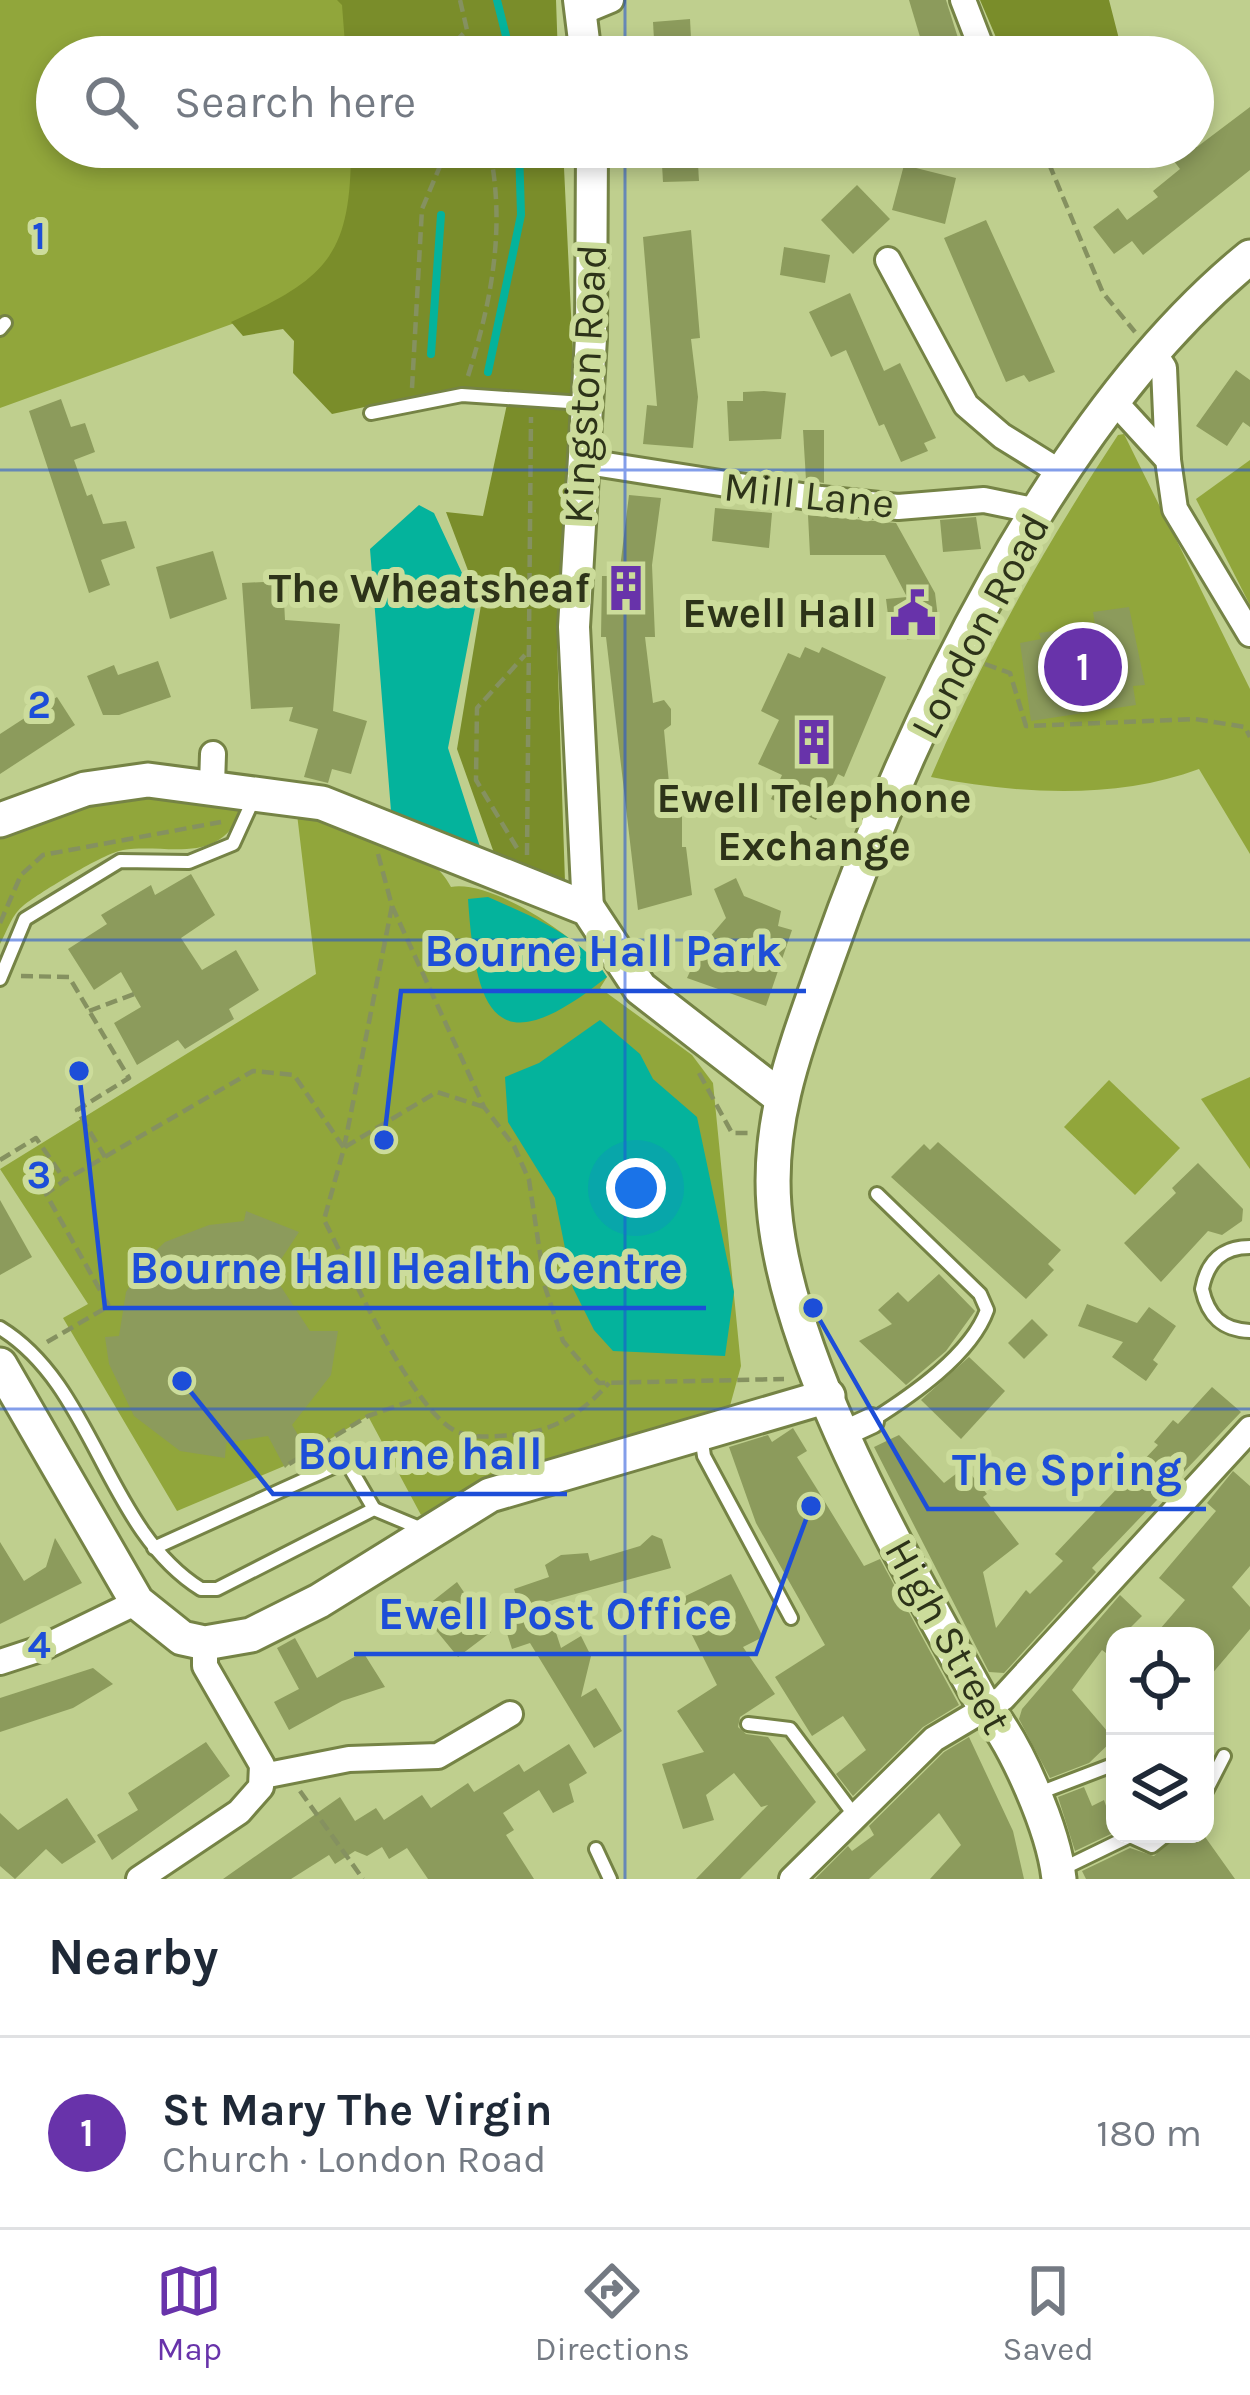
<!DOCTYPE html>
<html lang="en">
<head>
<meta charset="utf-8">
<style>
  body { margin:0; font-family:Karla,sans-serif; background:#f6f6f7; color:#1f2937 }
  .controls { position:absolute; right:36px; bottom:36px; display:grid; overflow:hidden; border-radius:24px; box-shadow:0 6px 18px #0003 }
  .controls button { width:108px; height:108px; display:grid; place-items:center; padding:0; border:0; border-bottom:3px solid #e0e1e3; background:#fff; color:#1f2937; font:60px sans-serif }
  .you { position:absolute; left:636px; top:1188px; width:42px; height:42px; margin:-30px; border:9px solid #fff; border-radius:50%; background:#1a73e8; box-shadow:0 0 0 18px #1a73e833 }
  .badge { display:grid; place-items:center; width:78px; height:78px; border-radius:50%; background:#6833aa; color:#fff; font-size:39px; font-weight:700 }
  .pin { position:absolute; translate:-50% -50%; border:6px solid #fff; box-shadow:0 3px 12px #0006 }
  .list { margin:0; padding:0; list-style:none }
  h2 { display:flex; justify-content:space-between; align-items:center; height:156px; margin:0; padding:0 48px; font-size:51px }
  h2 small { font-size:39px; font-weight:400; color:#747a83 }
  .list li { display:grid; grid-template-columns:78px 1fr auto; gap:36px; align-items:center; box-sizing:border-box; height:192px; padding:0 48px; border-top:3px solid #e0e1e3 }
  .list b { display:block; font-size:45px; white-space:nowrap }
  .list p { margin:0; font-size:39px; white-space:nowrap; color:#747a83 }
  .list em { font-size:39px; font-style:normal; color:#747a83 }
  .icon { flex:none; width:66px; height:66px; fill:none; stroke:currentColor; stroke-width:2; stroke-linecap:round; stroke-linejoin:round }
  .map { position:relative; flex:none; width:1250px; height:1879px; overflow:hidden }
  .search { position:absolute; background:#fff; box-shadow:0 6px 18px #0003; left:36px; right:36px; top:36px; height:132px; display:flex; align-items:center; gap:30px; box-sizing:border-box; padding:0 42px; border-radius:66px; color:#747a83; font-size:45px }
  .sheet { height:348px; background:#fff }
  nav { display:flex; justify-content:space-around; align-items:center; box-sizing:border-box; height:168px; border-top:3px solid #e0e1e3; background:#fff; font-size:33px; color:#747a83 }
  nav a { display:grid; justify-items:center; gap:6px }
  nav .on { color:#6833aa }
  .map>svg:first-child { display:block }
  .green { fill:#91a63b }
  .forest { fill:#7a8d2a }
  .water { fill:#04b39c }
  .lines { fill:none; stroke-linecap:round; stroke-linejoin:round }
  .stream { stroke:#04b39c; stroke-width:8 }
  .building { fill:#8c9b5c }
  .service-casing { stroke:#758345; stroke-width:18 }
  .minor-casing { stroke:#758345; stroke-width:30 }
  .tertiary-casing { stroke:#758345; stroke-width:36 }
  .secondary-casing { stroke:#758345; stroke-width:39 }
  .path { stroke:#859160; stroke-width:4.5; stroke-dasharray:12 6; stroke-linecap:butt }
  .service { stroke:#fff; stroke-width:12 }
  .minor { stroke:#fff; stroke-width:24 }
  .tertiary { stroke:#fff; stroke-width:30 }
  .secondary { stroke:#fff; stroke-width:33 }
  .grid { fill:none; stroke:#1d4ed8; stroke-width:3; stroke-opacity:0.55 }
  .labels { text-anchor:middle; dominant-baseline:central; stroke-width:12; stroke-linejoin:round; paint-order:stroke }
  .street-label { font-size:42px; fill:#2d3319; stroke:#ccdc9b }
  .poi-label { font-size:42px; font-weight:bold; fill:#2d3319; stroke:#ccdc9b; text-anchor:end }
  .grid-label { font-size:39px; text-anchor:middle; font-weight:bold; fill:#1d4ed8; stroke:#ccdc9b; stroke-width:12; stroke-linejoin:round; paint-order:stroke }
  .leader { fill:none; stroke:#1d4ed8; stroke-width:4.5 }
  .callout-dot { fill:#1d4ed8; stroke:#ccdc9b; stroke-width:4.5 }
  .callout-label { font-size:45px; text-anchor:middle; font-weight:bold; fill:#1d4ed8; stroke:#ccdc9b; stroke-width:12; stroke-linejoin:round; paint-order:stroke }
</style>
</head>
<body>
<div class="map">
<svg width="1250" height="1879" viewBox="0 0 1250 1879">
  <rect width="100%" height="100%" fill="#bfcf8e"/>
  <g class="green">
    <path d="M0 0H342L350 57H57V147H354L353 208 337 271 262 313 0 408Z"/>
    <path d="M1124 434 1250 689V854L1199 769C1116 800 1018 794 931 777 982 657 1046 544 1118 435Z"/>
    <path d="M1250 460V605L1196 499Z"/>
    <path d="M137 793 244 806C220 868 169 843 123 850 104 853 41 892 24 905 12 914 7 931 0 944V835L29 817Z"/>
    <path d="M297 814C343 821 430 843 451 887 493 879 586 942 607 977L600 988 692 1055 713 1083 741 1366 728 1413 573 1457 532 1460 504 1480 421 1515 368 1416 289 1464 177 1511 63 1318 88 1304 0 1169 316 974Z"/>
    <path d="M1250 1077V1169L1201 1099Z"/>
    <path d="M1109 1080 1180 1148 1135 1195 1064 1127Z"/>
  </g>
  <g class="forest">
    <path d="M337 0H556L558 57H346L342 5Z"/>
    <path d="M980 0H1109L1119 39 1096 57H999L1001 49Z"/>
    <path d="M351 147H563L576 418 557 644 565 882 494 853 457 749 481 605 446 512 483 516 510 390H444L332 414 293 373 294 341 283 329 243 336 231 322C328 278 351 255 351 147Z"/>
  </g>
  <g class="water">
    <path d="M419 505 434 513 476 603 448 748 481 850 391 811 370 549Z"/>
    <path d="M488 897C531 916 582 936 607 977 496 1066 476 1016 468 899Z"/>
    <path d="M600 1020 640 1054 653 1079 697 1117 734 1292 725 1356 613 1351 594 1330 573 1288 555 1198 508 1122 505 1077 539 1063Z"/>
  </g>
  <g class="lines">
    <g class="stream">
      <path d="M497 0 511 56"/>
      <path d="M418 45 510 53"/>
      <path d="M431 354 441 215"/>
      <path d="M488 372 521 215 519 147"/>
    </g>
  </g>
  <g class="building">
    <path d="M909 0H946L964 57H926Z"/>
    <path d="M690 19 692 57H655L653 22Z"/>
    <path d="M1250 107V170L1143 255 1132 241 1114 254 1093 227 1118 208 1127 220 1158 197 1153 191 1180 169 1170 156 1181 147H1197Z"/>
    <path d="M661 147H697L699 181 663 182Z"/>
    <path d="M904 165 956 178 945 224 892 210Z"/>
    <path d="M857 185 890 219 853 254 821 220Z"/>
    <path d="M986 220 1055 372 1029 382 1024 375 1006 382 944 238Z"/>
    <path d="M691 230 700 338 691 339 698 397 693 448 643 444 647 405 657 406 643 237Z"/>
    <path d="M784 247 830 255 825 283 780 275Z"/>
    <path d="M850 293 884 371 900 363 936 438 924 443 928 451 901 462 884 424 879 426 846 350 831 357 809 312Z"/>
    <path d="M1236 370 1250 380V427L1243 422 1227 446 1196 426Z"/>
    <path d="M764 391 786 393 781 439 729 441 727 401H743V392Z"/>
    <path d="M61 399 71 427 85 423 95 452 74 460 87 496 92 494 103 524 126 521 135 548 101 560 110 585 89 593 29 411Z"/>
    <path d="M803 430H824V483L806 480Z"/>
    <path d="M629 495 661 498 652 565 655 637H645L653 703 664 700 671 709V725L664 730 669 783H675L682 813V847H686L692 895 638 910 606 637H601L602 576H619Z"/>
    <path d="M715 508 772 513 769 548 712 541Z"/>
    <path d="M808 515 896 523 935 593 939 626 927 628 928 637 907 640 906 629 890 631 886 599 907 597 885 555H810Z"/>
    <path d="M976 517 981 549 943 552 940 520Z"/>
    <path d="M213 551 227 599 170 619 156 567Z"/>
    <path d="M283 581 285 620 340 624 333 711 367 721 351 774 332 769 328 783 304 777 318 729 289 721 293 707 251 709 242 583Z"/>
    <path d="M1129 607 1145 685 1133 686 1136 705 1031 721 1020 643 1041 639 1039 633 1095 625 1093 612Z"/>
    <path d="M805 647 819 653 822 647 886 677 844 777 838 774 816 820 771 799 782 775 758 764 779 720 761 711 788 653 800 658Z"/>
    <path d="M158 661 171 697 119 715H103L87 676 114 665 118 675Z"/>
    <path d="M57 697 75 725 0 774V734Z"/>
    <path d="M191 874 215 915 181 938 202 970 236 950 259 990 229 1009 234 1019 185 1049 178 1040 137 1065 114 1023 141 1007 121 972 94 990 68 949 107 924 101 915 151 885 155 895Z"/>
    <path d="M736 878 744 896 781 911 778 926 792 930 766 1006 687 978 702 946 726 918 714 889Z"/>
    <path d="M938 1142 1061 1250 1048 1264 1054 1270 1026 1299 891 1177 924 1144 930 1150Z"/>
    <path d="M1198 1163 1243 1209 1242 1221 1222 1235 1208 1231 1161 1282 1124 1243 1176 1193 1172 1188Z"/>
    <path d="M0 1200 32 1257 0 1275Z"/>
    <path d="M246 1211 299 1232 272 1273 310 1331H338L331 1375 292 1425 306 1448 285 1468 268 1436 226 1443 225 1458 180 1451 134 1416 109 1364 105 1337 119 1336 126 1292 147 1259 165 1242 209 1225 244 1221Z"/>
    <path d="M939 1274 975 1311 946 1351 906 1385 859 1341 892 1324 878 1310 898 1292 908 1302Z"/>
    <path d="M1087 1304 1137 1323 1149 1307 1176 1326 1153 1360 1158 1364 1146 1381 1112 1357 1123 1342 1078 1326Z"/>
    <path d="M1032 1319 1048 1335 1024 1359 1008 1343Z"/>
    <path d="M969 1357 1005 1391 961 1439 921 1400Z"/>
    <path d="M1212 1387 1241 1412 1092 1568 1096 1572 1004 1673 989 1672 874 1447 899 1435 944 1483 965 1467 987 1494 983 1497 1019 1544 983 1572 996 1628 1026 1590 1030 1594 1063 1561 1055 1554 1158 1445 1154 1442 1173 1420 1178 1424Z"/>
    <path d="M793 1428 807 1451 797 1457 817 1489 864 1566 880 1559 959 1705 923 1727 853 1796 836 1774 866 1750 843 1716 812 1736 775 1677 825 1645 756 1523 729 1447 768 1435 772 1442Z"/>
    <path d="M1233 1471 1250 1486V1566L1232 1587 1250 1607V1629L1205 1682V1636H1154L1185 1600 1159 1578 1210 1518 1216 1511 1207 1503Z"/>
    <path d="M652 1535 662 1539 671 1568 546 1602 561 1648 581 1636 591 1656 581 1697 596 1688 622 1731 594 1748 530 1643 512 1649 504 1624 523 1617 514 1589 549 1577 545 1565 561 1555 588 1553 590 1561 640 1546Z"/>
    <path d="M55 1538 82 1583 0 1624V1542L24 1581 46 1567Z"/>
    <path d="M731 1574 763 1637 743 1647 775 1694 740 1717 738 1727 746 1734 768 1737 816 1802 740 1879H696L768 1805 761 1807 734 1773 706 1795 714 1820 683 1829 662 1764 704 1752 677 1711 717 1685 675 1601Z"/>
    <path d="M457 1582 491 1632 458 1657 435 1629 429 1633 415 1615Z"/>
    <path d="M1120 1595 1142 1616 1122 1636H1115V1643L1106 1653 1102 1650 1072 1690 1114 1739 1089 1763 1050 1778 1019 1719 1022 1709Z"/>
    <path d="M295 1638 317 1678 363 1652 385 1687 342 1701 289 1730 274 1702 299 1689 277 1648Z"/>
    <path d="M93 1668 113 1684 73 1708 0 1732V1698Z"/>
    <path d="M969 1737 1013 1831 1024 1879H930L961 1845 939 1813 869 1879H815L848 1846 852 1851 874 1835 869 1826 944 1752Z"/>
    <path d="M206 1742 230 1776 112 1860 97 1835 138 1810 128 1793Z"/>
    <path d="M569 1744 587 1773 569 1784 574 1802 553 1813 539 1790 503 1813 514 1830 506 1835 534 1879H428L407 1848 389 1859 382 1847 367 1856 355 1851 335 1864 329 1855 291 1879H223L340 1797 355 1821 376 1808 384 1820 422 1795 431 1808 468 1783 474 1792 519 1764 524 1772Z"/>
    <path d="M1084 1787 1092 1806 1104 1800 1115 1832 1075 1851 1058 1797Z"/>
    <path d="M67 1798 96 1842 62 1864 46 1849 15 1879 0 1866V1813L18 1830Z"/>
    <path d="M1177 1834H1203L1235 1879H1086L1082 1871 1130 1848 1154 1856Z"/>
  </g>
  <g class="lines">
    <defs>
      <g id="service">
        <path d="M0 329 5 323"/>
        <path d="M371 413 462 395 584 403"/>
        <path d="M0 979 25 919 120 861 189 862 233 844 254 798"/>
        <path d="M1250 1247C1222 1247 1207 1262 1202 1289 1208 1316 1222 1330 1250 1331"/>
        <path d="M0 1328C95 1386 105 1529 201 1589H217L374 1509 422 1529"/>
        <path d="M871 1421C911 1396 971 1355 987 1310L980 1294 877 1194"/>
        <path d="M701 1436 704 1456 791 1618"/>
        <path d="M154 1548 346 1461 374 1509"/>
        <path d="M748 1724 790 1729 855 1816"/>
        <path d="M1039 1793 1115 1764"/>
        <path d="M1205 1793 1224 1756"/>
        <path d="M596 1849 610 1879"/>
        <path d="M1060 1870 1130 1836 1152 1846 1167 1834"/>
      </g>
      <g id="minor">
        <path d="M963 0 985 57"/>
        <path d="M582 12 611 0"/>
        <path d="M888 260 966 405 1002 436 1063 474"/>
        <path d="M1155 354 1164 368 1168 460"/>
        <path d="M1114 401 1168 460 1175 509 1250 634"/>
        <path d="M581 461 821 499 898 507 984 500 1038 511"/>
        <path d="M212 785 213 754"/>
        <path d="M845 1433 871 1421"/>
        <path d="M0 1662 40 1649 137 1602"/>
        <path d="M263 1776 349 1759 438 1756 510 1714"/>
        <path d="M139 1879 239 1812 261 1787 262 1765 205 1666V1643"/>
        <path d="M792 1879 934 1739 1003 1698 1250 1429"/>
      </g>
      <g id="tertiary">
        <path d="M579 0 586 57"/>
        <path d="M588 909 574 627 591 338 592 147"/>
      </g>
      <g id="secondary">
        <path d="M0 820 85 789 148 780 322 803 588 909 640 988 779 1096"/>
        <path d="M0 1365 137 1602 182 1638 205 1643 251 1635 319 1601 490 1495 828 1396"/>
        <path d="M1059 1879C1054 1831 1016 1742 984 1706 909 1568 786 1363 774 1206 767 1116 798 1042 827 959 909 726 1055 416 1250 257"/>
      </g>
    </defs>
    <use href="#service" class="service-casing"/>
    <use href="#minor" class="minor-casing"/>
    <use href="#tertiary" class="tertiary-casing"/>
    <use href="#secondary" class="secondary-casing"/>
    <g class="path">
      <path d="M460 0 467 30 454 43 465 57"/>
      <path d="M1032 147 1046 158"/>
      <path d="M1042 147 1103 293 1135 332"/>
      <path d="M468 376C492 300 506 226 489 147"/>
      <path d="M412 388 422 209 448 147"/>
      <path d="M985 664 1010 673 1026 726 1195 719 1245 727 1250 737"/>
      <path d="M517 848 476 780 477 708 525 655"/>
      <path d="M378 854 392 906 484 1107 514 1146 529 1180 545 1287 563 1341 599 1383 784 1379"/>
      <path d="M527 855 531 417"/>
      <path d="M392 906 344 1148 324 1220C349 1267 413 1414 458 1432 475 1439 496 1436 514 1435 555 1431 582 1413 609 1383"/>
      <path d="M0 923 21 875 43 855 221 822"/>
      <path d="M21 976 69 977 129 1078 77 1110 105 1157"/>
      <path d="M89 1011 134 994"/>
      <path d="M699 1073 732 1133H748"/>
      <path d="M345 1147 437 1092 484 1107"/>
      <path d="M0 1160 36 1138 65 1180"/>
      <path d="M47 1342 109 1306 46 1194 65 1180 253 1071 294 1075 344 1148"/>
      <path d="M289 1464 368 1416 417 1399"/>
      <path d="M300 1791 363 1879"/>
    </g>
    <use href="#service" class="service"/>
    <use href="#minor" class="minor"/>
    <use href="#tertiary" class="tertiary"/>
    <use href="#secondary" class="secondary"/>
  </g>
  <path class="grid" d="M625 0V57M625 147V1879M0 470H1250M0 940H1250M0 1409H1250"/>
  <defs>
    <symbol id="building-bare" viewBox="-9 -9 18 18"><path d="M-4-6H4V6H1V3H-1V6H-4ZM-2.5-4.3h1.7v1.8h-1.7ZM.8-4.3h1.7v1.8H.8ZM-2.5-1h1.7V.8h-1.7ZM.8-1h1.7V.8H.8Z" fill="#6833aa" stroke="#ccdc9b" stroke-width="2.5" paint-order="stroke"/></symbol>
    <symbol id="civic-bare" viewBox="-9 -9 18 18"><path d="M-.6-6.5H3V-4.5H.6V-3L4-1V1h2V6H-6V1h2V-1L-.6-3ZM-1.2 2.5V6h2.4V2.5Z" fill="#6833aa" stroke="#ccdc9b" stroke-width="2.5" paint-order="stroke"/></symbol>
  </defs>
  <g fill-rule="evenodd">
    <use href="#building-bare" x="593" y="555" width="66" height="66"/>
    <use href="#civic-bare" x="880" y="580" width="66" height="66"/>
    <use href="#building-bare" x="781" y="709" width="66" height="66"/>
  </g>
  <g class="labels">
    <g class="street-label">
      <text transform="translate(585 384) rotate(-87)">Kingston Road</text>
      <text transform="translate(809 495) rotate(6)">Mill Lane</text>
      <text transform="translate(980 626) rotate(-62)">London Road</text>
      <text transform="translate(948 1636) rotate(61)">High Street</text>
    </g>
    <g class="poi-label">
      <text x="590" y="588">The Wheatsheaf</text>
      <text x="877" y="613">Ewell Hall</text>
      <text x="814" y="798" text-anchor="middle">Ewell Telephone<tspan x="814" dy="48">Exchange</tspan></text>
    </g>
  </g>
  <g class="grid-label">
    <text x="39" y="249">1</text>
    <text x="39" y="718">2</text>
    <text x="39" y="1188">3</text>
    <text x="39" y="1658">4</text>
  </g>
  <path class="leader" d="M384 1140L401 991H806M79 1071L105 1308H706M182 1381L273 1494H567M813 1308L928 1509H1206M811 1506L756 1654H354"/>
  <g class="callout-dot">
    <circle cx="384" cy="1140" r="12"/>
    <circle cx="79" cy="1071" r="12"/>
    <circle cx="182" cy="1381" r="12"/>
    <circle cx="813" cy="1308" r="12"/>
    <circle cx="811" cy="1506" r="12"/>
  </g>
  <g class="callout-label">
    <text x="603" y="966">Bourne Hall Park</text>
    <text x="406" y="1283">Bourne Hall Health Centre</text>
    <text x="420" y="1469">Bourne hall</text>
    <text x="1067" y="1485">The Spring</text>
    <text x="555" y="1629">Ewell Post Office</text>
  </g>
</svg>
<div class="controls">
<button><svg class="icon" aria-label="locate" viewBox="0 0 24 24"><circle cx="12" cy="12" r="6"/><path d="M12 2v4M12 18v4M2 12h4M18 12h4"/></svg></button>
<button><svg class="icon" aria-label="layers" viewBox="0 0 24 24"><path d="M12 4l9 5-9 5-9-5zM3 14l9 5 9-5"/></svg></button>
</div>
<div class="you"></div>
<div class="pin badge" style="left:1083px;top:667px">1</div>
<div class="search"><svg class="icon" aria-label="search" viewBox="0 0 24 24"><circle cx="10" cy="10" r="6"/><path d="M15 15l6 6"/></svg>Search here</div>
</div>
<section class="sheet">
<h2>Nearby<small></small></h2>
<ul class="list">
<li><span class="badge">1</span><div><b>St Mary The Virgin</b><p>Church · London Road</p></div><em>180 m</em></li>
</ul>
</section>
<nav>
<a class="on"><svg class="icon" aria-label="map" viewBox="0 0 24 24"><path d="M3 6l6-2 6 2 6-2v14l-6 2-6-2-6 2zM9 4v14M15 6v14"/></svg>Map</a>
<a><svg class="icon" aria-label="directions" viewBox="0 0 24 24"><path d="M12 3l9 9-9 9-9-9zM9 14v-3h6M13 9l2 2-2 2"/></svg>Directions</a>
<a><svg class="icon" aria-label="saved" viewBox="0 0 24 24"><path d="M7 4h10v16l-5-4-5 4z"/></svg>Saved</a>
</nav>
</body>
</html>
